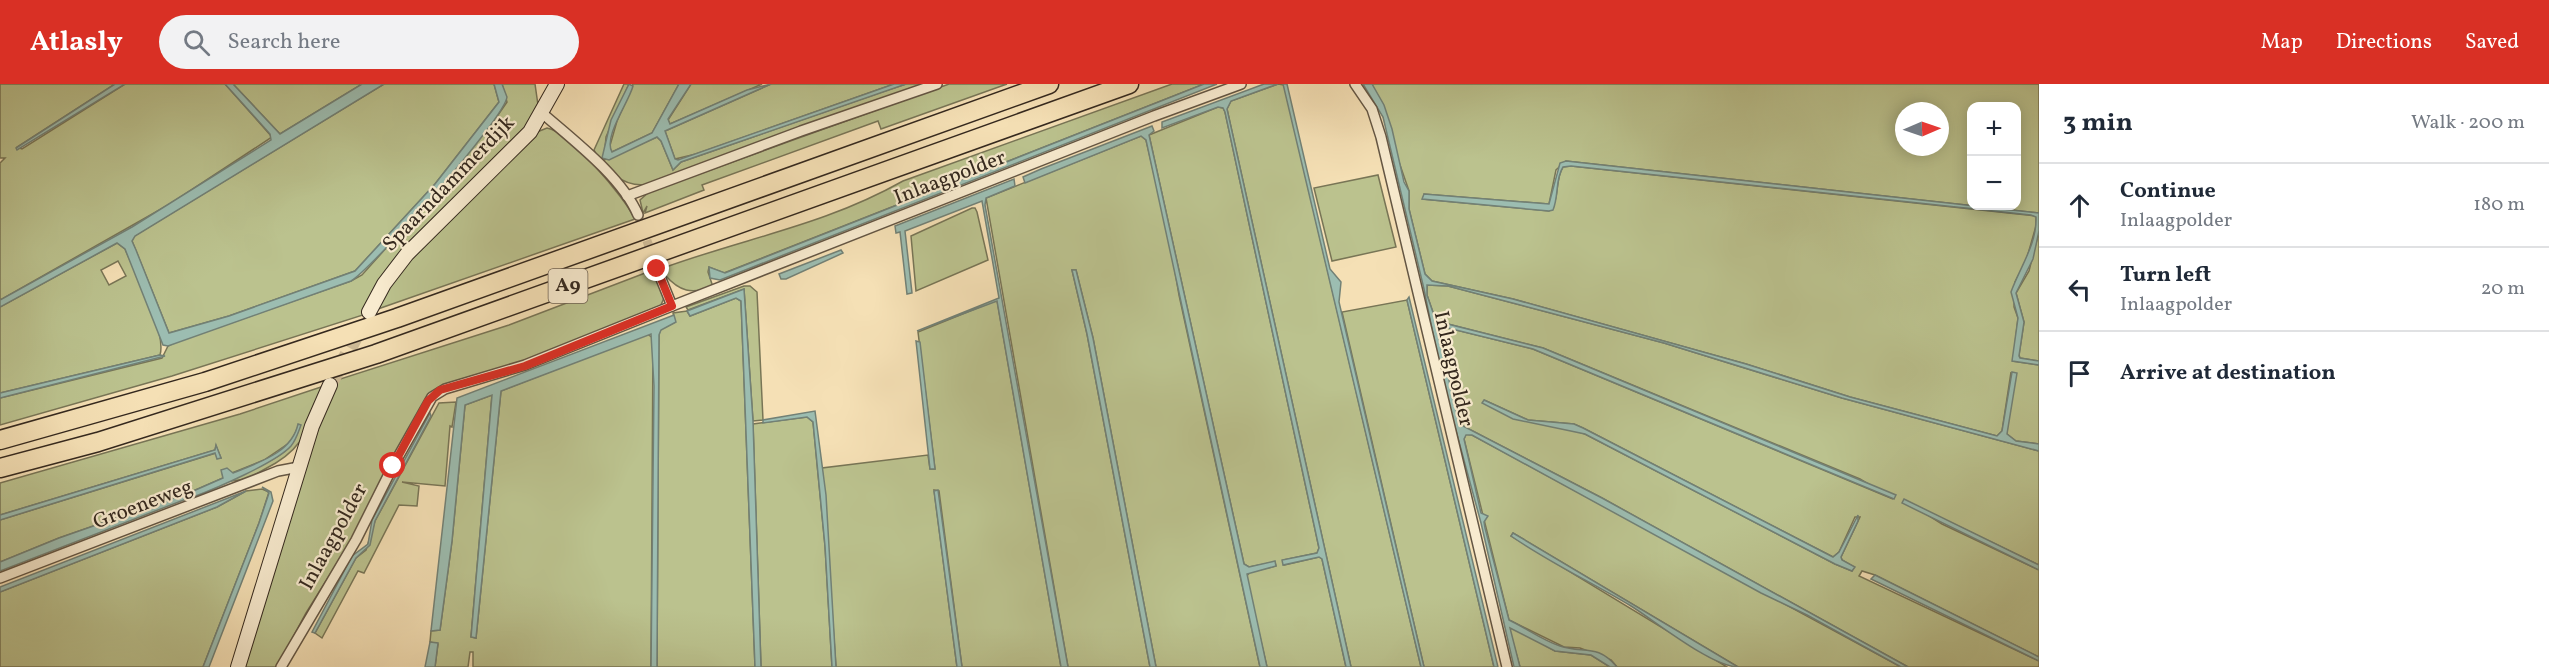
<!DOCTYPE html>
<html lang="en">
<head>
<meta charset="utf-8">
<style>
  body { margin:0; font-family:Vollkorn,serif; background:#f2f2f3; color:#1f2937 }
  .controls { position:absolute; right:18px; top:18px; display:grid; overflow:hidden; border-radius:12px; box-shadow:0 3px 15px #0003 }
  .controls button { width:54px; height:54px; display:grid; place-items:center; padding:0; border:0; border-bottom:2px solid #e0e1e3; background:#fff; color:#1f2937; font:30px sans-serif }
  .compass { position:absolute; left:1895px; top:18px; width:54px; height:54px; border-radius:50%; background:#fff; box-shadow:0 3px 15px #0003; rotate:88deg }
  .stop { position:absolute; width:18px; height:18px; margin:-14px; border:4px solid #d93025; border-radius:50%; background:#fff }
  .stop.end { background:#d93025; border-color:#fff; box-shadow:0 2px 6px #0008 }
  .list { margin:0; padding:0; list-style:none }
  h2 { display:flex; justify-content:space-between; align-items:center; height:78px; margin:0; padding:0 24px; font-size:26px }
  h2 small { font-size:20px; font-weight:400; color:#747a83 }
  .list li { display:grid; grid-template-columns:39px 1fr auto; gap:18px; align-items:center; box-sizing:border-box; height:84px; padding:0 24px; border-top:2px solid #e0e1e3 }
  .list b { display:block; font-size:22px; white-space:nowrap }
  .list p { margin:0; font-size:20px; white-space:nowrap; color:#747a83 }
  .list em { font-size:20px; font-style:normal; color:#747a83 }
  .icon { flex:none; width:33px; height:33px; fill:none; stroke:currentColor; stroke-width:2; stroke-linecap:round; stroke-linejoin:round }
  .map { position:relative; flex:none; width:2039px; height:583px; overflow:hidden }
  header { display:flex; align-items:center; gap:36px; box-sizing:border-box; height:84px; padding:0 30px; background:#d93025; color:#fff }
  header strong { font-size:28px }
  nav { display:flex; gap:33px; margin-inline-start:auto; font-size:21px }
  .search { width:420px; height:54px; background:#f2f2f3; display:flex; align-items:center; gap:15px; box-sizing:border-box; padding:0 21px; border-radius:33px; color:#747a83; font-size:22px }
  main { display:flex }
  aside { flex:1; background:#fff }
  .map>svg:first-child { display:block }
  .green { fill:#bbc28e; stroke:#787556; stroke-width:1.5; fill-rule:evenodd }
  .water { fill:#9cbdb1; stroke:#728176; stroke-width:1.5 }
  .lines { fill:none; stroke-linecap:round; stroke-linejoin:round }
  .street-tunnel { stroke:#cebb97; stroke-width:9; stroke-dasharray:9 4.5; stroke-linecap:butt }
  .secondary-tunnel { stroke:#cebb97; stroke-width:14; stroke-dasharray:14 7; stroke-linecap:butt }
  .street-casing { stroke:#645644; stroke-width:12 }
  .secondary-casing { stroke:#34281e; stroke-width:16 }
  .highway-casing { stroke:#34281e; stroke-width:21 }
  .street { stroke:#f8ebcf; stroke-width:9 }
  .secondary { stroke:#f8ebcf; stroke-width:14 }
  .highway { stroke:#f5e0b5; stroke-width:18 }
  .route { stroke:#d93025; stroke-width:8 }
  .labels { text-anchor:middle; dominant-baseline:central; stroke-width:4.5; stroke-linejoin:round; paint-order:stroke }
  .shield { fill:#f8ebcf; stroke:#6f6253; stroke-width:1.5 }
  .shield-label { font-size:20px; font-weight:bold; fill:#34281e }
  .street-label { font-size:21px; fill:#34281e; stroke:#f8ebcf }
</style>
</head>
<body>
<header>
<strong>Atlasly</strong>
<div class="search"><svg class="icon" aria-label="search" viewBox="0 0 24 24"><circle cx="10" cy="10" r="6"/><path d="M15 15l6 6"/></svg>Search here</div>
<nav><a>Map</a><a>Directions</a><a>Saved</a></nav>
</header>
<main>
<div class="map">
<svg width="2039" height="583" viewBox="0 0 2039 583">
  <rect width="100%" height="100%" fill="#f5e0b5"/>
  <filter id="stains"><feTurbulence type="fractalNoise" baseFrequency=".00333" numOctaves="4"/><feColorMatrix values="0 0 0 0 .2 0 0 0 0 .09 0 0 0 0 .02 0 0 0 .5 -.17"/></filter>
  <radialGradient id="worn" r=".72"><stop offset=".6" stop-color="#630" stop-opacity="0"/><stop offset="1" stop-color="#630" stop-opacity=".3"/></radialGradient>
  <g class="green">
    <path d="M0 0H115L17 63 22 65 125 0H225L272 53 170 120 0 216V79L5 74H0Z"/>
    <path d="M233 0H362L280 50Z"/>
    <path d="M384 0H494L499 18 435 100 355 187 229 232 169 249 132 157 134 152Z"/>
    <path d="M502 0H535L538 21 523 48 372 210 363 231 172 292 0 341V314L162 274 168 262 176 258 351 197 362 191 439 105 498 31 507 18Z"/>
    <path d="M624 0H629L606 53 604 76 657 53 661 57 673 86 681 78 882 8 906 0H927L648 100C626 105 603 86 594 66Z"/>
    <path d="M633 0H679L652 49 612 68 609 65 617 37Z"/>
    <path d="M691 0H762L670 40 668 36Z"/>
    <path d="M771 0H894L696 70 675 75 665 47Z"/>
    <path d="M949 0H1007L881 45 878 37 702 101 704 106 645 129 647 122 643 129 640 116 649 108Z"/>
    <path d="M1172 0H1204L724 189 709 183 708 188 713 203C691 210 680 208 665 191L666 183C749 153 825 141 903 97Z"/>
    <path d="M1278 0 1284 1 1421 583H1351L1227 25 1231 17Z"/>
    <path d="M1372 0H2039V129L1566 77 1556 86 1549 120 1424 110 1423 115 1549 127C1561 115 1554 97 1563 83L1571 82 2036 132V142L2026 177 2015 198 2014 223 2018 234 2013 277 2039 281V360L2016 357 2007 350 2011 288 2002 347 1997 352 1850 313 1746 280 1513 215 1432 197 1425 190 1409 125V107ZM1972 22H2016V122H1972ZM1904 27H1940V63H1904Z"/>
    <path d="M1218 23 1223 24 1225 28 1319 464 1317 469 1283 476 1284 481 1319 473 1322 475 1346 583H1267L1246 493 1250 488 1276 482 1275 478 1249 483 1244 480 1149 51Z"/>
    <path d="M547 44C570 48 625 114 635 135L375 226 401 185 537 48Z"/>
    <path d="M1141 52 1146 56 1170 158 1179 211 1260 583H1156L1093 254 1076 186H1072L1087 250 1150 583H1068L986 114Z"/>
    <path d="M1378 91 1396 163 1332 177 1314 104Z"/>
    <path d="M972 124H975L977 128 988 176 916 207 911 152Z"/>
    <path d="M2039 147V277L2020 274 2019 271 2024 238 2016 209 2029 187Z"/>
    <path d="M117 159 125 165C135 189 167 248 160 271L0 309V223ZM118 177 126 192 109 201 101 186Z"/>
    <path d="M653 186 664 214 660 223 528 277 439 303 427 313 419 326 361 441 306 529 277 583H244L325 323 337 296 509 241Z"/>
    <path d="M1427 201 1448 202 1664 259 1842 314 2039 367V481L1904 416 1942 440 2039 486V573L1875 491 1862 487 1859 492 2039 577V583H1908L1602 414 1461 341 1439 256 1437 245 1440 242 1533 265 1893 415 1860 395 1543 264 1436 237 1427 211ZM1484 316 1528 336 1574 340 1583 344 1833 473 1839 468 1855 433H1860L1841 473 1842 476 1854 483 1852 487 1835 480 1585 350C1551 338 1514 341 1484 316Z"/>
    <path d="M744 202H750L757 208 763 336 753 337 744 205 688 226 686 223Z"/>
    <path d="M736 214 741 217 755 583H657L659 251 660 246 675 238 673 229 687 227 690 232Z"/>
    <path d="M997 216 1061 583H962L939 407 934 406 957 583H836L822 384 928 371 930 385H935L918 248Z"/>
    <path d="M1407 216 1494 583H1424L1342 228Z"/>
    <path d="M647 250 653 254 651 583H473V568H470L468 583H435L438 560 430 558 431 547 440 546 452 457 465 321 492 311 471 553 476 554 501 307Z"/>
    <path d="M324 302C307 343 307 364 265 385 253 392 244 397 231 397 257 378 293 378 299 340L292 357 264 376 232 389 222 386 223 394 191 408 59 454 0 478V436L216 369 218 374H221L216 362 215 366 0 431V399L240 330Z"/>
    <path d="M456 318 452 343 450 342 445 402 402 398 419 402 417 422 399 421 364 489 358 487 322 554 315 549 356 474 366 466 375 437 439 319Z"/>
    <path d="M807 333 813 338 825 462 832 583H761L753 340Z"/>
    <path d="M1466 350 1472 351 1901 583H1738L1513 449 1511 452 1727 583H1617L1611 576 1580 564 1564 563 1509 536 1464 355Z"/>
    <path d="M262 405 269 408 259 439 203 583H0V508L217 423 246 407Z"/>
    <path d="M1509 544H1514L1555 567 1591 571 1610 583H1520Z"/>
  </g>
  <g class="water">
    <path d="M115 0H125L17 66 16 64Z"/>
    <path d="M225 0H233L280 50 362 0H384L135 152 132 157 136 166 169 249 229 232 355 187 435 100 499 18 494 0H502L507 13C505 34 373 184 351 197L168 262 163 261 125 165 117 159 0 223V216L132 143 271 56 270 50Z"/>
    <path d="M629 0 633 2C629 18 603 53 612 68L652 49 679 0H691L668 35 670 40 747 6 771 0 665 47 675 75 678 76 894 0H906L681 78 673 86 661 57 657 53 609 76 602 74 611 36Z"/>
    <path d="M1204 0H1217L720 196 710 194 709 183 725 189Z"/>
    <path d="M1264 0H1278L1231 17 1227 25 1351 583H1346L1322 475 1319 473 1283 481 1282 476 1317 469 1319 464 1225 28 1223 24 1218 23 1162 44V38Z"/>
    <path d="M1283 0H1287L1330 185 1341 198 1339 218 1424 583H1421Z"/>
    <path d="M1363 0H1372L1384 21 1392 45 1404 98 1409 107V125L1425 190 1432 197 1513 215 1746 280 1850 313 1997 352 2002 347 2012 288 2017 289 2007 350 2016 357 2039 360V367L1842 314 1664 259 1448 202 1427 201V211L1436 237 1543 264 1896 411 1894 415 1533 265 1440 242 1437 245 1457 330 1461 341 1602 414 1908 583H1901L1807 531 1761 509 1472 351H1466L1464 355 1481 429 1488 432 1484 438 1485 444 1509 536C1526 544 1542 556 1560 562 1583 570 1597 559 1617 583H1610L1591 571 1555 567 1510 544 1520 583H1514L1481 439 1442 295 1424 205 1383 33Z"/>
    <path d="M1152 42 1154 47 1149 51 1244 480 1249 483 1275 477 1276 482 1247 490 1267 583H1260L1146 56 1141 52 1025 99 1023 93 1041 85Z"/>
    <path d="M1566 77 2039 129V147L2033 175 2016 209 2024 238 2019 272 2020 274 2039 277V281L2012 277 2018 234 2011 208C2020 183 2037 160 2036 133L2031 131 1571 82 1563 83C1555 95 1559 112 1553 126L1549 127 1422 115 1424 110 1549 120 1560 79Z"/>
    <path d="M1014 95 1015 102 986 114 985 121 1068 583H1061L997 217 917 247 999 214 982 117 905 147 912 209 907 210 900 148 896 149 895 142Z"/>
    <path d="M841 166 843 169 786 195H781L779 190Z"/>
    <path d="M1072 186H1076L1093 254 1156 583H1150L1087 250Z"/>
    <path d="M744 205 753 337 761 583H755L741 217 736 214 690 232 687 227Z"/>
    <path d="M1409 213 1498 583H1494L1407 216Z"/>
    <path d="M674 231 676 238 661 246 659 251 657 583H651L654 302 651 250 501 307 476 554 471 553 492 311 465 321 452 457 440 546 431 547 457 314Z"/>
    <path d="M916 257 920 258 935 385H930Z"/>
    <path d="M160 271 165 272 0 314V309Z"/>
    <path d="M1484 316 1528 336 1574 340 1583 344 1833 473 1839 468 1858 431V437L1841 473 1842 476 1855 483 1852 487 1835 480 1585 350 1513 335 1482 319Z"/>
    <path d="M815 327 826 411 836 583H832L825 462 813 338 807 333 763 339V336Z"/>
    <path d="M430 329 431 332 375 437 370 461 356 474 315 549 312 548 352 472 368 460 372 436Z"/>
    <path d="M298 340 301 341C298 349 296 356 291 362 277 378 215 405 193 413L191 408 223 394 221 386 227 384 233 389C257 379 292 369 298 340Z"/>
    <path d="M216 361 221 374 217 375 215 369 0 436V431L215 366Z"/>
    <path d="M262 403 271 408 273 417 209 583H203L259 439 269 409Z"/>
    <path d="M938 406 962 583H957L934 407Z"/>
    <path d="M246 407 217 423 0 508V503Z"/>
    <path d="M188 409 189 414 0 487V478L59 454Z"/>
    <path d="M1904 415 2039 481V486L1902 419Z"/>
    <path d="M1513 449 1738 583C1712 583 1655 537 1631 522 1591 498 1550 479 1511 452Z"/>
    <path d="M1875 491 2039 573V577L1871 495Z"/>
    <path d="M430 558 438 559 435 583H425Z"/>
  </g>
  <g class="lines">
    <path class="street-tunnel" d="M638 131 653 174"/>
    <path class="secondary-tunnel" d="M330 301 362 242"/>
    <defs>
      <g id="street">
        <path d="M1355 0 1372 25 1381 53 1507 583"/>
        <path d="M542 29C573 56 622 93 638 131"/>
        <path d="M627 112 801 47 937 0"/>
        <path d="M657 185 672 222 1154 32 1241 0"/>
        <path d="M0 494 278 387 299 383"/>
        <path d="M281 583 356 456 393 382 432 313 445 305 525 281 672 222"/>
      </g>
      <g id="secondary">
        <path d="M369 228 384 200 407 170 530 48 557 0"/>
        <path d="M238 583 312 342 330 301"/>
      </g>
      <g id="highway">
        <path d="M0 356 205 298 397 234 1049 0"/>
        <path d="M0 384 98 358 376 270 1129 0"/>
      </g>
    </defs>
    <use href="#street" class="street-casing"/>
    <use href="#secondary" class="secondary-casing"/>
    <use href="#highway" class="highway-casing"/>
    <use href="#street" class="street"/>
    <use href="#secondary" class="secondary"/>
    <use href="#highway" class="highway"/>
  </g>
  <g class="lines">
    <path class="route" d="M393 382 428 317 440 306 525 282 672 222 657 185"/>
  </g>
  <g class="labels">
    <rect class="shield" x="548.5" y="185" width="39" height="34" rx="4.5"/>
    <g class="shield-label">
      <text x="568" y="202">A9</text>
    </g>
    <g class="street-label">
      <text transform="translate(950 94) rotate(-21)">Inlaagpolder</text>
      <text transform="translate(449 100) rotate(-46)">Spaarndammerdijk</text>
      <text transform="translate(1453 285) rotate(77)">Inlaagpolder</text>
      <text transform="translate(143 421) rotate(-21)">Groeneweg</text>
      <text transform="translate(334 453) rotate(-61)">Inlaagpolder</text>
    </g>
  </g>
  <rect width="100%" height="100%" filter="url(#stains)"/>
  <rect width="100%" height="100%" fill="url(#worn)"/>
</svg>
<div class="controls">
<button>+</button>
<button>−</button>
</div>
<svg class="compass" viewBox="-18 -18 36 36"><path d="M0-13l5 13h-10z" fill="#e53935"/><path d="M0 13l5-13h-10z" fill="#747a83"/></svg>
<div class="stop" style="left:393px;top:382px"></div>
<div class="stop end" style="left:657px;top:185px"></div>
</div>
<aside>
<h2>3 min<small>Walk · 200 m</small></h2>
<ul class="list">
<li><svg class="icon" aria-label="ahead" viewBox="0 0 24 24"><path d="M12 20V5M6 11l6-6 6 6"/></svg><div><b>Continue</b><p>Inlaagpolder</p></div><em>180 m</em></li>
<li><svg class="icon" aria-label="left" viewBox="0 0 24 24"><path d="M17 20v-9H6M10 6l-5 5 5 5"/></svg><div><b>Turn left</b><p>Inlaagpolder</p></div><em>20 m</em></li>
<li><svg class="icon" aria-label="arrive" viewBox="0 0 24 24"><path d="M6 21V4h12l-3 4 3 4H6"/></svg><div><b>Arrive at destination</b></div></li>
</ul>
</aside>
</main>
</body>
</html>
